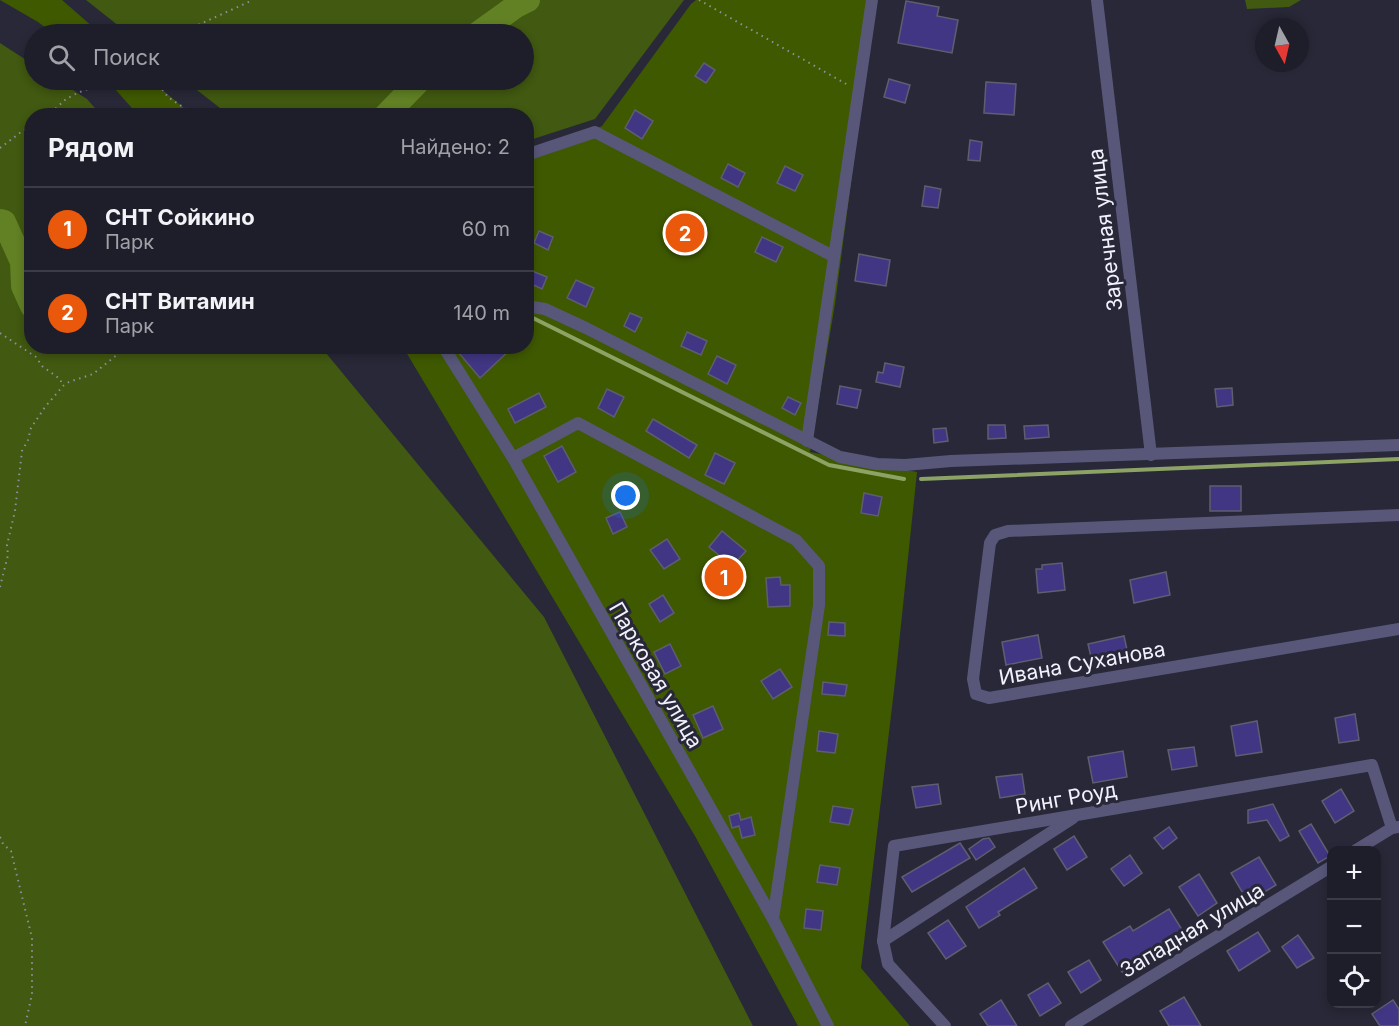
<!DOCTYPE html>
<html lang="ru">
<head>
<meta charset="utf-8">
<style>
  body { margin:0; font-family:Inter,sans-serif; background:#262732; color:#f1f3f6 }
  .controls { position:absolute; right:18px; bottom:18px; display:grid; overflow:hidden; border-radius:12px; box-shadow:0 3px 9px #0003 }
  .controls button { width:54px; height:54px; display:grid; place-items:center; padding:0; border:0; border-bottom:2px solid #3c3c47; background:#1e1e2a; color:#f1f3f6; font:30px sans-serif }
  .compass { position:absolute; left:1255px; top:18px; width:54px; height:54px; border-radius:50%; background:#1e1e2a; box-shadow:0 3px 9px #0003; rotate:172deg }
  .you { position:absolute; left:626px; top:496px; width:21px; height:21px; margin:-15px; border:4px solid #fff; border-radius:50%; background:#1a73e8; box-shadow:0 0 0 9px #1a73e833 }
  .badge { display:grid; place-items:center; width:39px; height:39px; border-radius:50%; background:#ea580c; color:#fff; font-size:20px; font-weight:700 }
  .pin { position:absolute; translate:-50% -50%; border:3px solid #fff; box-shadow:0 2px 6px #0006 }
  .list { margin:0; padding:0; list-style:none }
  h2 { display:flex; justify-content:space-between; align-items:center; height:78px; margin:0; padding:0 24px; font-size:26px }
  h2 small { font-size:20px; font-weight:400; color:#a1a2a8 }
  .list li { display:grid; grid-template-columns:39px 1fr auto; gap:18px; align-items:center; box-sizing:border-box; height:84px; padding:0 24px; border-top:2px solid #3c3c47 }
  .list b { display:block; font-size:22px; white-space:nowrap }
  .list p { margin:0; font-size:20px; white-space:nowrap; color:#a1a2a8 }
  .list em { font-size:20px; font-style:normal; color:#a1a2a8 }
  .icon { flex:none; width:33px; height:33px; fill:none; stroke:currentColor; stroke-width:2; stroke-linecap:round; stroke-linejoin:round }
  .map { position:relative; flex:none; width:1399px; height:1026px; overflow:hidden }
  .search { position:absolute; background:#1e1e2a; box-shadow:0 3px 9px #0003; left:24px; top:24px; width:510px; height:66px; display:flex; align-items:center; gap:15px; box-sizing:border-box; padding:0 21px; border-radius:33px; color:#a1a2a8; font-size:22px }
  .panel { position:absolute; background:#1e1e2a; box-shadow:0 3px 9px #0003; left:24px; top:108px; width:510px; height:246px; border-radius:24px }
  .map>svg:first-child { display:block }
  .green { fill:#3f5900 }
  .forest { fill:#415910 }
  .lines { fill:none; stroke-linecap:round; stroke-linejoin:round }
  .stream { stroke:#8ca365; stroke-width:4 }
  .river { stroke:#618124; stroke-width:24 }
  .building { fill:#403683; stroke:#5e5e70; stroke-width:1.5 }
  .path { stroke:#8f8f9d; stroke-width:2; stroke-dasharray:1.5 4.5; stroke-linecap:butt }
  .minor { stroke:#58577a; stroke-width:12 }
  .labels { text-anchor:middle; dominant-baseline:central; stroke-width:6; stroke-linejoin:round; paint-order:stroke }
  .street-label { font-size:21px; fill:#f1f2fd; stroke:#282838 }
</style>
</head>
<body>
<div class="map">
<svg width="1399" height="1026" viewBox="0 0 1399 1026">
  <rect width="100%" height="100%" fill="#282838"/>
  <g class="green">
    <path d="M0 0H62L101 34H54L38 22Z"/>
    <path d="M696 0H875L835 304 810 452 917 472 895 682 861 968 910 1026H798L695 836 403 347 526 346 527 161 602 126 691 4Z"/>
    <path d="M107 80H151L192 115H138Z"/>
  </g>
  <g class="forest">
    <path d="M86 0H684L595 119 527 141 526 116 229 115 184 80H524V34H129Z"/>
    <path d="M1245 0H1301L1289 7 1247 9Z"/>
    <path d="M0 43 34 65V80H57L87 99 101 115 32 116V346L321 347 544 617 753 1026H0Z"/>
  </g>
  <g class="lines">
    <g class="stream">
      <path d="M526 317 533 318 829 465 904 479"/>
      <path d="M287 346 300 349 307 346"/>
      <path d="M921 479 1399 459"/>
    </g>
    <g class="river">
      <path d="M477 34 516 6 528 0"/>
      <path d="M385 116 420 80"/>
      <path d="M0 221 4 222 22 262 23 286 32 306"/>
    </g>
  </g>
  <g class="building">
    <path d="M906 1 939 7 937 16 958 20 952 53 898 43Z"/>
    <path d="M704 63 715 70 706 83 695 76Z"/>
    <path d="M889 79 910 85 905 103 884 97Z"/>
    <path d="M986 82 1016 84 1014 115 984 113Z"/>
    <path d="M635 110 653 121 642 139 625 128Z"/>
    <path d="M970 140 982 142 980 161 968 160Z"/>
    <path d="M728 164 745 173 738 187 721 178Z"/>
    <path d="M785 166 803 175 795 191 777 183Z"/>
    <path d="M925 186 941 189 938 208 922 206Z"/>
    <path d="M539 231 553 237 548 250 534 243Z"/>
    <path d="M762 237 783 247 776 262 755 252Z"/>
    <path d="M859 254 890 260 886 286 855 281Z"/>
    <path d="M532 271 547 277 542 289 527 282Z"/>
    <path d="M576 280 594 288 586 307 567 298Z"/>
    <path d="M630 313 642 318 635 332 624 326Z"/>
    <path d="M687 332 707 341 701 355 681 346Z"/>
    <path d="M453 346H514L480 378Z"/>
    <path d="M717 356 736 365 727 384 708 374Z"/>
    <path d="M885 363 904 367 900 387 876 382 878 372 883 373Z"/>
    <path d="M840 386 861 390 857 408 837 404Z"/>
    <path d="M1232 388 1233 405 1217 407 1215 389Z"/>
    <path d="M607 389 624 397 614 417 598 408Z"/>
    <path d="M539 393 546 407 515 423 508 409Z"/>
    <path d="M788 397 801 403 795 415 782 408Z"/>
    <path d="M653 419 697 445 689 458 646 431Z"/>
    <path d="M988 425H1005L1006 438 988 439Z"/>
    <path d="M1048 425 1049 437 1025 439 1024 426Z"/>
    <path d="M946 428 948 441 934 443 933 429Z"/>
    <path d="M562 446 576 472 558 482 544 456Z"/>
    <path d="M715 453 735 463 724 484 705 475Z"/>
    <rect x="1210" y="486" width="31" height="25"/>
    <path d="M864 493 882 497 878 516 861 513Z"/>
    <path d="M620 512 627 527 613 534 606 518Z"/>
    <path d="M722 531 746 551 732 566 709 547Z"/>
    <path d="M667 539 680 559 664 569 650 550Z"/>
    <path d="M1062 563 1065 590 1038 593 1036 569H1042V565Z"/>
    <path d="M1166 572 1170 595 1134 603 1130 580Z"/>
    <path d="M780 577 781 585H790V606L768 607 766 578Z"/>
    <path d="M663 595 674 613 660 622 649 604Z"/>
    <path d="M829 622 845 623V636L828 635Z"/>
    <path d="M1038 635 1042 658 1006 665 1002 642Z"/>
    <path d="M1124 636 1129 659 1093 666 1088 644Z"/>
    <path d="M670 644 681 666 665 674 654 652Z"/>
    <path d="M780 669 792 687 773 699 761 681Z"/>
    <path d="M823 682 847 685 845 696 822 694Z"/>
    <path d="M713 706 723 729 703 738 693 715Z"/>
    <path d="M1355 714 1359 740 1339 743 1335 718Z"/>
    <path d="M1257 721 1262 752 1236 756 1231 726Z"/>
    <path d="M819 731 838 734 835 753 817 751Z"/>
    <path d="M1194 747 1197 766 1172 770 1168 750Z"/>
    <path d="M1123 751 1127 777 1093 783 1088 757Z"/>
    <path d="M1022 774 1025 794 1000 798 996 777Z"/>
    <path d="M938 784 941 804 916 808 912 787Z"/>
    <path d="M1341 789 1354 811 1335 823 1322 801Z"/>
    <path d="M1273 804 1289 836 1280 841 1267 820 1248 823V810Z"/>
    <path d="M833 806 853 809 849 825 830 822Z"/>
    <path d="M739 813 741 820 751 817 755 835 742 838 739 826 732 828 729 816Z"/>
    <path d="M1311 824 1330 856 1318 863 1299 831Z"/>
    <path d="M1169 827 1177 838 1163 849 1154 838Z"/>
    <path d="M1074 836 1087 857 1067 870 1054 849Z"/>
    <path d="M989 838 995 847 976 860 969 849 983 839Z"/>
    <path d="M960 843 970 858 912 892 902 877Z"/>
    <path d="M1130 855 1142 873 1124 886 1111 869Z"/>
    <path d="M1259 857 1276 885 1248 902 1231 873Z"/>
    <path d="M820 865 840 868 837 885 817 882Z"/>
    <path d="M1024 868 1037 888 998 912 1000 915 979 928 966 907Z"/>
    <path d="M1199 874 1217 903 1198 916 1179 887Z"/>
    <path d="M806 909 823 911 821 930 804 928Z"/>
    <path d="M1169 909 1186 936 1124 975 1103 942 1130 926 1133 931Z"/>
    <path d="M948 920 966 946 946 959 928 933Z"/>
    <path d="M1258 932 1270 951 1239 971 1227 951Z"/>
    <path d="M1298 935 1314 958 1297 968 1282 947Z"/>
    <path d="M1089 960 1101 980 1081 993 1068 972Z"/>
    <path d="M1048 983 1061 1003 1040 1016 1028 995Z"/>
    <path d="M1184 997 1201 1026H1169L1160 1011Z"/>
    <path d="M1001 1000 1017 1026H988L980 1014Z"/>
    <path d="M1393 1000 1399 1009V1026H1380L1372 1014Z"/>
  </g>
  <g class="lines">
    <g class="path">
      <path d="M699 0 848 85"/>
      <path d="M183 34 198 25 253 0"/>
      <path d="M155 80 168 97 196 116"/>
      <path d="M46 116C54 111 59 105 65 100 81 89 102 85 120 80"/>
      <path d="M0 148 21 132 32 126"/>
      <path d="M0 333 36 357 42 366 60 379 63 386"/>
      <path d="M0 587 8 555 7 545 15 511 22 451 28 440 31 428 45 407 63 386 69 382 93 374 128 346"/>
      <path d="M0 837 3 844 11 851 32 938V994L25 1026"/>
    </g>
    <g class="minor">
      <path d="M1097 0 1151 455"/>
      <path d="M526 155 595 132 833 256"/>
      <path d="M526 306 545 309 586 328 840 457 877 464 905 465 951 461 1399 445"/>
      <path d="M443 346 513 458 773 919 828 1026"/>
      <path d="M807 441 872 0"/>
      <path d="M513 458 578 423 796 540 819 566V605L773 919"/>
      <path d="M1399 515 1008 531 995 535 990 543 973 679 976 694 989 698 1399 629"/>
      <path d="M1356 850 1392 828"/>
      <path d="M883 941 1073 818"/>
      <path d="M945 1026 888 964 883 941 894 846 1372 765 1392 828 1399 827"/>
      <path d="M1071 1026 1332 866"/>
    </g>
  </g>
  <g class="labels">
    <g class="street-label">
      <text transform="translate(1105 230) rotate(-97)">Заречная улица</text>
      <text transform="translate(1082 663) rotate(-10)">Ивана Суханова</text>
      <text transform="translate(656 675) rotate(60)">Парковая улица</text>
      <text transform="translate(1066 798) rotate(-10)">Ринг Роуд</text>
      <text transform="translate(1192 930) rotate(-31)">Западная улица</text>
    </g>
  </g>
</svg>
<div class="controls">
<button>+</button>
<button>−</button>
<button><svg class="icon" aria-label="locate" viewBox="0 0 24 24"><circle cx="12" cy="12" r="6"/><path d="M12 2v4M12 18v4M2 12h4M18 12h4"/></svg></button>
</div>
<svg class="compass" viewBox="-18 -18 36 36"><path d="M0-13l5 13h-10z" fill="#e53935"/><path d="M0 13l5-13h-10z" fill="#a1a2a8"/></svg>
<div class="you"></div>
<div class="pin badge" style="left:724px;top:577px">1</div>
<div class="pin badge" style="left:685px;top:233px">2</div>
<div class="search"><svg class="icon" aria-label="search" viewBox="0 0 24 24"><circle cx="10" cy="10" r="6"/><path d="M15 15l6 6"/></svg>Поиск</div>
<section class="panel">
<h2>Рядом<small>Найдено: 2</small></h2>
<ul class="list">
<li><span class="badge">1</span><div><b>СНТ Сойкино</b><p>Парк</p></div><em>60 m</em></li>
<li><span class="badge">2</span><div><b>СНТ Витамин</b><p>Парк</p></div><em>140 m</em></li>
</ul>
</section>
</div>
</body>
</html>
